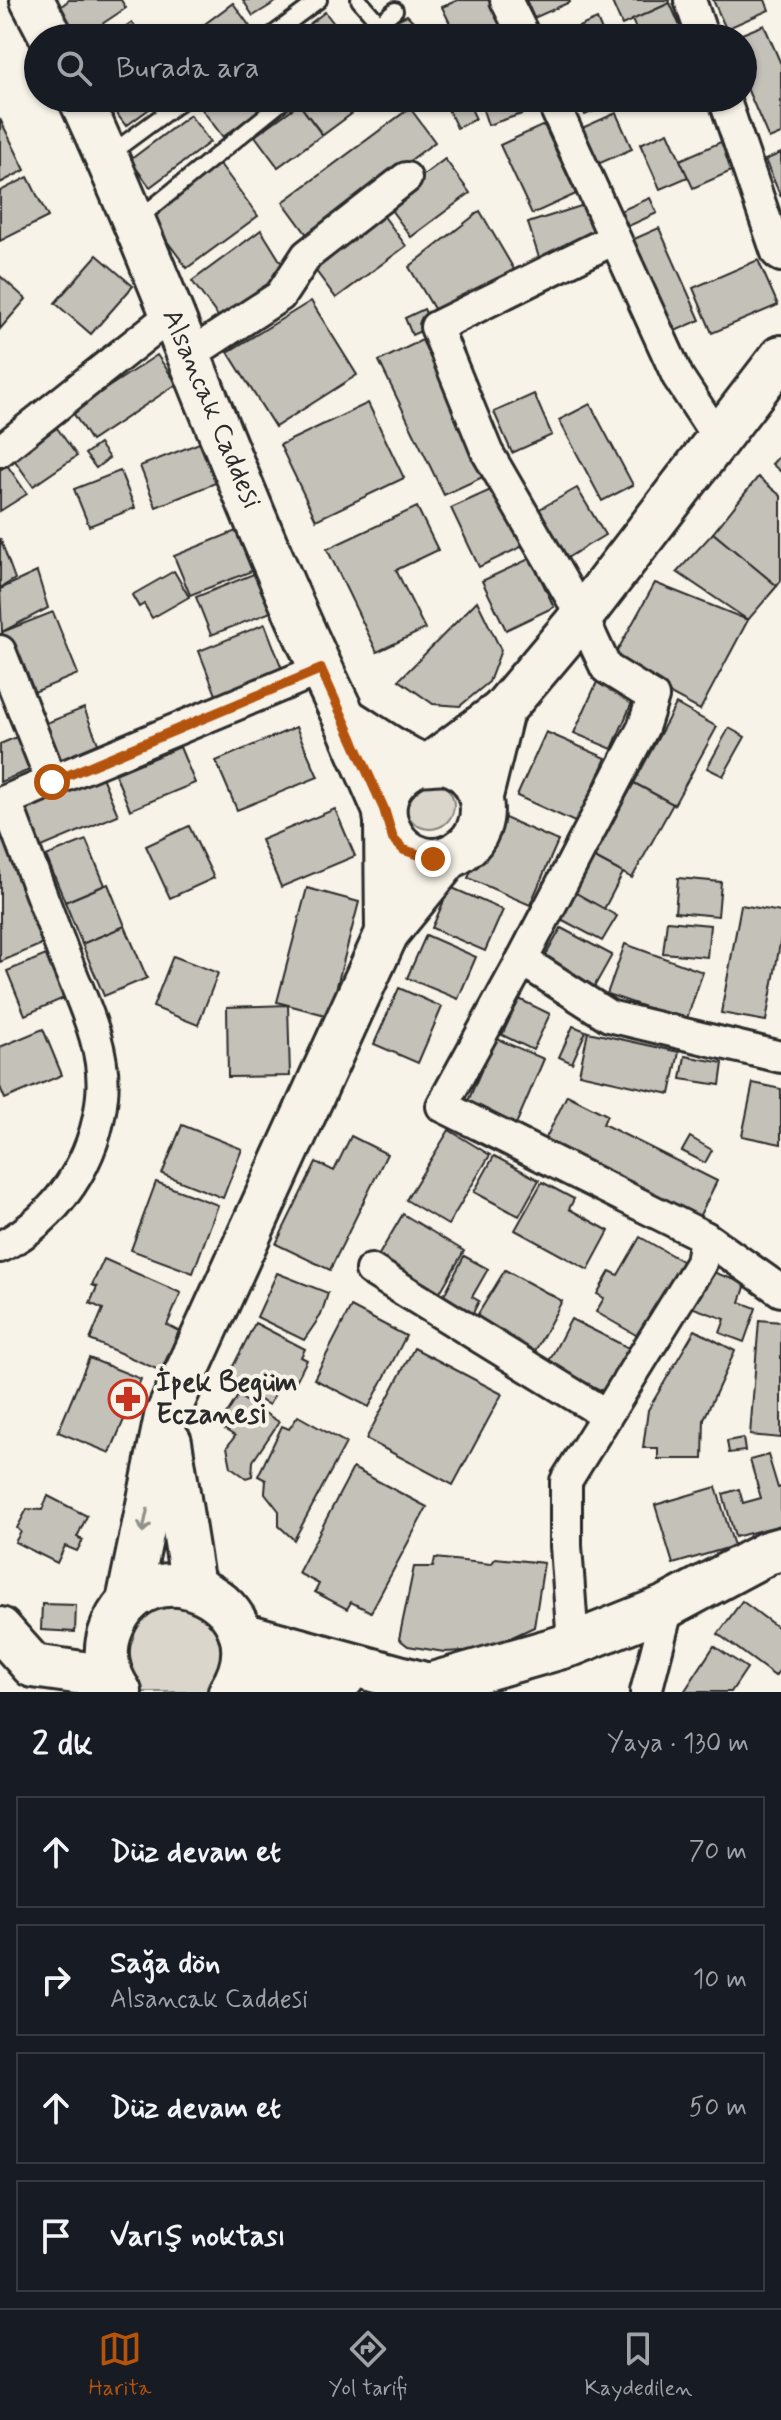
<!DOCTYPE html>
<html lang="tr">
<head>
<meta charset="utf-8">
<style>
  body { margin:0; font-family:Mynerve,sans-serif; background:#20242c; color:#f1f3f6 }
  .stop { position:absolute; width:24px; height:24px; margin:-18px; border:6px solid #b45309; border-radius:50%; background:#fff }
  .stop.end { background:#b45309; border-color:#fff; box-shadow:0 2px 8px #0008 }
  .list { margin:0; padding:0; list-style:none }
  h2 { display:flex; justify-content:space-between; align-items:center; height:104px; margin:0; padding:0 32px; font-size:34px }
  h2 small { font-size:26px; font-weight:400; color:#9ea1a6 }
  .list li { display:grid; grid-template-columns:52px 1fr auto; gap:24px; align-items:center; box-sizing:border-box; height:112px; margin:0 16px 16px; padding:0 16px; border:2px solid #363941; border-radius:0px }
  .list b { display:block; font-size:30px; white-space:nowrap }
  .list p { margin:0; font-size:26px; white-space:nowrap; color:#9ea1a6 }
  .list em { font-size:26px; font-style:normal; color:#9ea1a6 }
  .icon { flex:none; width:44px; height:44px; fill:none; stroke:currentColor; stroke-width:2; stroke-linecap:round; stroke-linejoin:round }
  .map { position:relative; flex:none; width:781px; height:1692px; overflow:hidden }
  .search { position:absolute; background:#171b24; box-shadow:0 2px 6px #0004; left:24px; right:24px; top:24px; height:88px; display:flex; align-items:center; gap:20px; box-sizing:border-box; padding:0 28px; border-radius:44px; color:#9ea1a6; font-size:30px }
  .sheet { height:616px; background:#171b24 }
  nav { display:flex; justify-content:space-around; align-items:center; box-sizing:border-box; height:112px; border-top:2px solid #363941; background:#171b24; font-size:22px; color:#9ea1a6 }
  nav a { display:grid; justify-items:center; gap:4px }
  nav .on { color:#b45309 }
  .map>svg:first-child { display:block }
  .green { fill:#dad6cc; stroke:#82807c; stroke-width:2 }
  .building { fill:#c4c1b9; stroke:#2b2b2b; stroke-width:2 }
  .lines { fill:none; stroke-linecap:round; stroke-linejoin:round }
  .lane-casing { stroke:#2b2b2b; stroke-width:20 }
  .street-casing { stroke:#2b2b2b; stroke-width:36 }
  .secondary-casing { stroke:#2b2b2b; stroke-width:48 }
  .lane { stroke:#f7f3e8; stroke-width:14 }
  .street { stroke:#f7f3e8; stroke-width:30 }
  .secondary { stroke:#f7f3e8; stroke-width:42 }
  .oneway { stroke:#918f8a }
  .route { stroke:#b45309; stroke-width:10 }
  .labels { text-anchor:middle; dominant-baseline:central; stroke-width:8; stroke-linejoin:round; paint-order:stroke }
  .street-label { font-size:28px; fill:#2b2b2b; stroke:#f7f3e8 }
  .poi-label { font-size:28px; font-weight:bold; fill:#2b2b2b; stroke:#f7f3e8; text-anchor:start }
</style>
</head>
<body>
<div class="map">
<svg width="781" height="1692" viewBox="0 0 781 1692">
  <rect width="100%" height="100%" fill="#f7f3e8"/>
  <filter id="ink" filterUnits="userSpaceOnUse"><feTurbulence type="fractalNoise" baseFrequency=".0125" numOctaves="2"/><feDisplacementMap in="SourceGraphic" scale="16" xChannelSelector="R" yChannelSelector="G"/><feConvolveMatrix kernelMatrix="1 2 1 2 8 2 1 2 1" color-interpolation-filters="sRGB"/></filter>
  <g filter="url(#ink)">
    <g class="green">
      <circle cx="430" cy="805" r="24"/>
      <path d="M163 1594 226 1622 217 1692H132L119 1633Z"/>
    </g>
    <g class="building">
      <path d="M69 0H121L126 8 81 38 59 8Z"/>
      <path d="M243 0H279L253 16Z"/>
      <path d="M458 0H492L505 28 480 38H457L442 7Z"/>
      <path d="M526 0H569L570 2 534 18Z"/>
      <path d="M611 0H669L670 3 622 25Z"/>
      <path d="M713 0H765L769 10 726 29Z"/>
      <path d="M233 3 256 35 251 38H186Z"/>
      <path d="M670 3 685 38H640L632 20Z"/>
      <path d="M325 12 345 38H296L294 36Z"/>
      <path d="M407 15 424 32 413 38H390L380 28Z"/>
      <path d="M597 19 605 38H553Z"/>
      <path d="M132 22 144 38H110Z"/>
      <path d="M764 25 781 64V134L769 139 743 79V38H732Z"/>
      <path d="M129 98H164L126 126 114 110Z"/>
      <path d="M206 98H276L223 137 198 104Z"/>
      <path d="M307 98H373L323 135 299 104Z"/>
      <path d="M451 98H466L476 119 457 128 444 101Z"/>
      <path d="M479 98H530L534 110 488 125Z"/>
      <path d="M577 98H624L585 115Z"/>
      <path d="M299 104 322 135 278 167 255 136Z"/>
      <path d="M410 108 435 142 308 236 283 202Z"/>
      <path d="M616 113 632 149 598 164 582 128Z"/>
      <path d="M190 115 210 142 150 187 130 160Z"/>
      <path d="M0 119 25 170 0 183Z"/>
      <path d="M544 125 576 194 532 214 500 145Z"/>
      <path d="M668 132 688 177 660 189 640 144Z"/>
      <path d="M723 141 736 169 693 188 680 160Z"/>
      <path d="M781 153V197L765 160Z"/>
      <path d="M445 159 470 193 411 237 386 203Z"/>
      <path d="M220 164 258 216 187 268 149 217Z"/>
      <path d="M28 177 48 217 0 241V191Z"/>
      <path d="M650 198 657 213 620 230 613 214Z"/>
      <path d="M584 205 598 245 541 264 528 223Z"/>
      <path d="M380 211 406 246 336 298 310 263Z"/>
      <path d="M480 211 515 271 439 317 409 267Z"/>
      <path d="M659 228 700 320 666 335 625 243Z"/>
      <path d="M261 230 287 272 223 323 192 281Z"/>
      <path d="M97 255 133 286 91 334 55 303Z"/>
      <path d="M758 260 778 305 712 333 693 288Z"/>
      <path d="M0 276 26 299 0 329Z"/>
      <path d="M311 301 357 375 275 427 228 352Z"/>
      <path d="M424 309 432 326 412 335 405 318Z"/>
      <path d="M422 340 487 475 444 495 379 361Z"/>
      <path d="M157 355 177 384 91 441 72 411Z"/>
      <path d="M534 394 552 435 512 453 494 412Z"/>
      <path d="M368 403 404 478 316 520 280 445Z"/>
      <path d="M590 404 633 485 602 501 559 420Z"/>
      <path d="M57 428 77 456 33 486 13 458Z"/>
      <path d="M202 442 218 482 156 507 140 466Z"/>
      <path d="M99 444 109 458 96 468 85 454Z"/>
      <path d="M781 454V472L772 464Z"/>
      <path d="M7 465 27 494 0 511V470Z"/>
      <path d="M120 471 135 508 89 526 74 489Z"/>
      <path d="M758 477 781 496V581L777 586 713 533Z"/>
      <path d="M495 488 523 546 479 567 451 508Z"/>
      <path d="M577 488 605 535 567 558 538 510Z"/>
      <path d="M417 507 438 550 396 570 425 629 377 652 327 549Z"/>
      <path d="M236 531 252 571 190 595 174 556Z"/>
      <path d="M713 533 777 586 748 620 677 572Z"/>
      <path d="M0 538 15 579 0 588Z"/>
      <path d="M531 558 554 607 506 630 482 581Z"/>
      <path d="M174 571 189 597 152 618 144 604 139 607 132 595Z"/>
      <path d="M37 572 48 608 2 632 0 589Z"/>
      <path d="M256 573 271 612 211 635 196 597Z"/>
      <path d="M655 583 748 620 700 710 611 662Z"/>
      <path d="M477 601 501 650 489 682 460 706 433 704 399 680Z"/>
      <path d="M53 612 78 674 27 695 2 632Z"/>
      <path d="M265 624 284 674 218 700 199 651Z"/>
      <path d="M597 682 634 698 612 749 574 733Z"/>
      <path d="M676 704 717 727 674 805 634 783Z"/>
      <path d="M84 708 99 746 59 762 44 724Z"/>
      <path d="M296 727 318 777 237 810 216 761Z"/>
      <path d="M729 728 745 737 723 776 707 768Z"/>
      <path d="M546 732 606 758 577 823 517 796Z"/>
      <path d="M19 736 32 769 0 782V744Z"/>
      <path d="M180 747 195 783 130 810 115 774Z"/>
      <path d="M102 777 118 815 37 849 21 812Z"/>
      <path d="M634 783 673 804 632 878 593 857Z"/>
      <path d="M335 809 355 856 281 887 261 840Z"/>
      <path d="M496 814 558 841 530 905 468 878Z"/>
      <path d="M189 826 214 878 170 898 146 846Z"/>
      <path d="M0 829 47 942 0 962Z"/>
      <path d="M86 840 105 885 65 902 46 856Z"/>
      <path d="M593 857 623 873 604 909 574 892Z"/>
      <path d="M678 878 721 882 718 916 675 912Z"/>
      <path d="M108 884 125 926 82 944 65 902Z"/>
      <path d="M450 887 503 910 485 951 432 928Z"/>
      <path d="M307 888 359 902 329 1016 277 1002Z"/>
      <path d="M574 892 617 916 602 941 559 918Z"/>
      <path d="M741 905 781 912V938L766 1021 721 1013Z"/>
      <path d="M667 921 710 925 707 957 663 953Z"/>
      <path d="M125 926 147 978 104 996 82 944Z"/>
      <path d="M561 928 612 955 593 989 542 962Z"/>
      <path d="M426 935 476 957 458 999 407 978Z"/>
      <path d="M625 944 703 972 686 1021 607 994Z"/>
      <path d="M46 955 64 998 25 1015 7 971Z"/>
      <path d="M173 956 218 973 198 1025 153 1007Z"/>
      <path d="M399 988 442 1007 418 1063 374 1044Z"/>
      <path d="M519 999 550 1014 533 1050 502 1035Z"/>
      <path d="M288 1005 290 1076 228 1077 227 1007Z"/>
      <path d="M573 1026 586 1031 572 1063 559 1057Z"/>
      <path d="M43 1029 62 1075 5 1099 0 1087V1047Z"/>
      <path d="M588 1032 679 1052 670 1094 579 1074Z"/>
      <path d="M495 1038 544 1059 511 1136 462 1115Z"/>
      <path d="M685 1056 723 1063 720 1085 681 1079Z"/>
      <path d="M753 1083 781 1089V1144L742 1136Z"/>
      <path d="M567 1095 607 1115 603 1124 717 1181 695 1225 541 1148Z"/>
      <path d="M182 1125 242 1149 223 1198 162 1174Z"/>
      <path d="M449 1130 490 1155 448 1225 406 1200Z"/>
      <path d="M351 1136 387 1154 330 1270 276 1244 316 1162 334 1171Z"/>
      <path d="M690 1137 712 1150 705 1163 682 1151Z"/>
      <path d="M494 1156 539 1180 519 1216 474 1192Z"/>
      <path d="M156 1182 218 1205 193 1273 131 1250Z"/>
      <path d="M542 1182 574 1199 569 1209 609 1231 588 1270 515 1230Z"/>
      <path d="M403 1214 464 1251 439 1294 377 1258Z"/>
      <path d="M640 1237 687 1264 643 1339 596 1312 604 1298 597 1294 610 1271 618 1275Z"/>
      <path d="M464 1256 488 1269 472 1297 479 1301 472 1315 442 1299Z"/>
      <path d="M104 1259 181 1293 167 1325 179 1331 161 1371 90 1340 103 1309 90 1303 97 1287 92 1285Z"/>
      <path d="M702 1268 746 1284 740 1302 756 1308 744 1342 720 1333 725 1319 688 1306Z"/>
      <path d="M505 1270 562 1301 534 1353 475 1319Z"/>
      <path d="M277 1273 328 1293 321 1315 304 1340 257 1317Z"/>
      <path d="M351 1307 406 1336 369 1407 314 1379Z"/>
      <path d="M571 1319 631 1349 608 1394 548 1363Z"/>
      <path d="M759 1320 781 1322V1438L750 1435Z"/>
      <path d="M255 1323 305 1349 301 1357 307 1360 294 1385 283 1379 269 1405 225 1382Z"/>
      <path d="M695 1330 735 1351 704 1419 703 1459H658V1448H643L648 1410Z"/>
      <path d="M414 1348 502 1394 453 1485 366 1439Z"/>
      <path d="M89 1358 141 1379 110 1453 58 1432Z"/>
      <path d="M238 1396 279 1422 253 1461 252 1476 246 1478 231 1467 227 1447 235 1436 219 1426Z"/>
      <path d="M298 1416 346 1443 294 1540 279 1526V1511L265 1493 266 1480 258 1476 282 1426 289 1429Z"/>
      <path d="M743 1438 745 1451 729 1453 727 1441Z"/>
      <path d="M768 1455 778 1488 781 1487V1525L735 1537 723 1494 739 1489 743 1503 761 1498 750 1460Z"/>
      <path d="M353 1468 427 1507 371 1612 351 1602 347 1609 315 1592 319 1584 298 1573Z"/>
      <path d="M716 1487 734 1546 673 1564 655 1505Z"/>
      <path d="M48 1496 87 1516 77 1537 83 1540 77 1551 65 1546 57 1563 15 1542 21 1532 17 1528 27 1509 42 1510Z"/>
      <path d="M435 1558 491 1564 496 1558 544 1563 534 1627 484 1650 444 1652 408 1646 399 1639 414 1567H433Z"/>
      <path d="M742 1601 781 1630V1668L775 1676 718 1634Z"/>
      <path d="M42 1604 76 1605 75 1632 41 1630Z"/>
      <path d="M714 1646 747 1668 731 1692H684Z"/>
    </g>
    <g class="lines">
      <defs>
        <g id="lane">
          <path d="M359 0 379 23"/>
          <path d="M268 38 319 0"/>
          <path d="M361 38 395 10"/>
          <path d="M110 154 186 98"/>
          <path d="M138 219 287 98"/>
        </g>
        <g id="street">
          <path d="M506 0 525 38"/>
          <path d="M690 0 703 38"/>
          <path d="M551 98 678 377 718 438"/>
          <path d="M724 98 777 253 781 256"/>
          <path d="M188 356 280 296 307 255 406 178"/>
          <path d="M0 451 171 315"/>
          <path d="M0 651 52 782"/>
          <path d="M0 803 321 669"/>
          <path d="M522 960 609 1016 781 1057"/>
          <path d="M705 1237 781 1291"/>
          <path d="M0 1247C58 1218 96 1160 102 1096 107 1048 81 999 64 955 45 904 25 852 6 801"/>
          <path d="M371 1270 605 1414"/>
          <path d="M573 1644 566 1546V1481L701 1263 705 1237 442 1106 522 960 643 728 653 697 606 668 582 616 487 452 436 327 614 239"/>
          <path d="M646 1692 668 1606"/>
        </g>
        <g id="secondary">
          <path d="M32 0 52 38"/>
          <path d="M80 98C174 303 246 517 345 719"/>
          <path d="M502 711 582 616 781 357"/>
          <path d="M435 761 502 711 481 796"/>
          <path d="M384 809 345 719C361 728 406 760 420 763 430 765 440 760 451 764 486 777 493 826 463 849 408 892 343 798 420 763"/>
          <path d="M386 825 387 933 449 857"/>
          <path d="M170 1442 193 1586"/>
          <path d="M128 1602 166 1417 387 933"/>
          <path d="M0 1629 33 1666 111 1677"/>
          <path d="M241 1634 428 1685"/>
          <path d="M238 1680 295 1674 343 1678"/>
          <path d="M120 1692C108 1675 103 1653 110 1633 143 1535 287 1603 230 1692"/>
          <path d="M404 1692 573 1644 668 1606 767 1553 781 1549"/>
        </g>
      </defs>
      <use href="#lane" class="lane-casing"/>
      <use href="#street" class="street-casing"/>
      <use href="#secondary" class="secondary-casing"/>
      <use href="#lane" class="lane"/>
      <use href="#street" class="street"/>
      <use href="#secondary" class="secondary"/>
    </g>
    <defs><path id="oneway-shaft" d="M-6 0H5M1.5-3L5.5 0L1.5 3" fill="none" stroke-width="1.6" stroke-linecap="round" stroke-linejoin="round" transform="scale(2)"/></defs>
    <use class="oneway" href="#oneway-shaft" transform="translate(145 1521) rotate(102)"/>
  </g>
  <g class="lines" filter="url(#ink)">
    <path class="route" d="M52 782 321 669 384 809 393 839 404 850 433 859"/>
  </g>
  <defs>
    <symbol id="pharmacy-ring" viewBox="-11 -11 22 22"><circle r="9.5" fill="#f7f3e8" stroke="#c8321e" stroke-width="1.5"/><path d="M-2-6h4v4h4v4h-4v4h-4v-4h-4v-4h4Z" fill="#c8321e"/></symbol>
  </defs>
  <g fill-rule="evenodd">
    <use href="#pharmacy-ring" x="106" y="1377" width="44" height="44"/>
  </g>
  <g class="labels">
    <g class="street-label">
      <text transform="translate(211 409) rotate(67)">Alsancak Caddesi</text>
    </g>
    <g class="poi-label">
      <text x="156" y="1383">İpek Begüm<tspan x="156" dy="32">Eczanesi</tspan></text>
    </g>
  </g>
</svg>
<div class="stop" style="left:52px;top:782px"></div>
<div class="stop end" style="left:433px;top:859px"></div>
<div class="search"><svg class="icon" aria-label="search" viewBox="0 0 24 24"><circle cx="10" cy="10" r="6"/><path d="M15 15l6 6"/></svg>Burada ara</div>
</div>
<section class="sheet">
<h2>2 dk<small>Yaya · 130 m</small></h2>
<ul class="list">
<li><svg class="icon" aria-label="ahead" viewBox="0 0 24 24"><path d="M12 20V5M6 11l6-6 6 6"/></svg><div><b>Düz devam et</b></div><em>70 m</em></li>
<li><svg class="icon" aria-label="right" viewBox="0 0 24 24"><path d="M7 20v-9h11M14 6l5 5-5 5"/></svg><div><b>Sağa dön</b><p>Alsancak Caddesi</p></div><em>10 m</em></li>
<li><svg class="icon" aria-label="ahead" viewBox="0 0 24 24"><path d="M12 20V5M6 11l6-6 6 6"/></svg><div><b>Düz devam et</b></div><em>50 m</em></li>
<li><svg class="icon" aria-label="arrive" viewBox="0 0 24 24"><path d="M6 21V4h12l-3 4 3 4H6"/></svg><div><b>Varış noktası</b></div></li>
</ul>
</section>
<nav>
<a class="on"><svg class="icon" aria-label="map" viewBox="0 0 24 24"><path d="M3 6l6-2 6 2 6-2v14l-6 2-6-2-6 2zM9 4v14M15 6v14"/></svg>Harita</a>
<a><svg class="icon" aria-label="directions" viewBox="0 0 24 24"><path d="M12 3l9 9-9 9-9-9zM9 14v-3h6M13 9l2 2-2 2"/></svg>Yol tarifi</a>
<a><svg class="icon" aria-label="saved" viewBox="0 0 24 24"><path d="M7 4h10v16l-5-4-5 4z"/></svg>Kaydedilen</a>
</nav>
</body>
</html>
